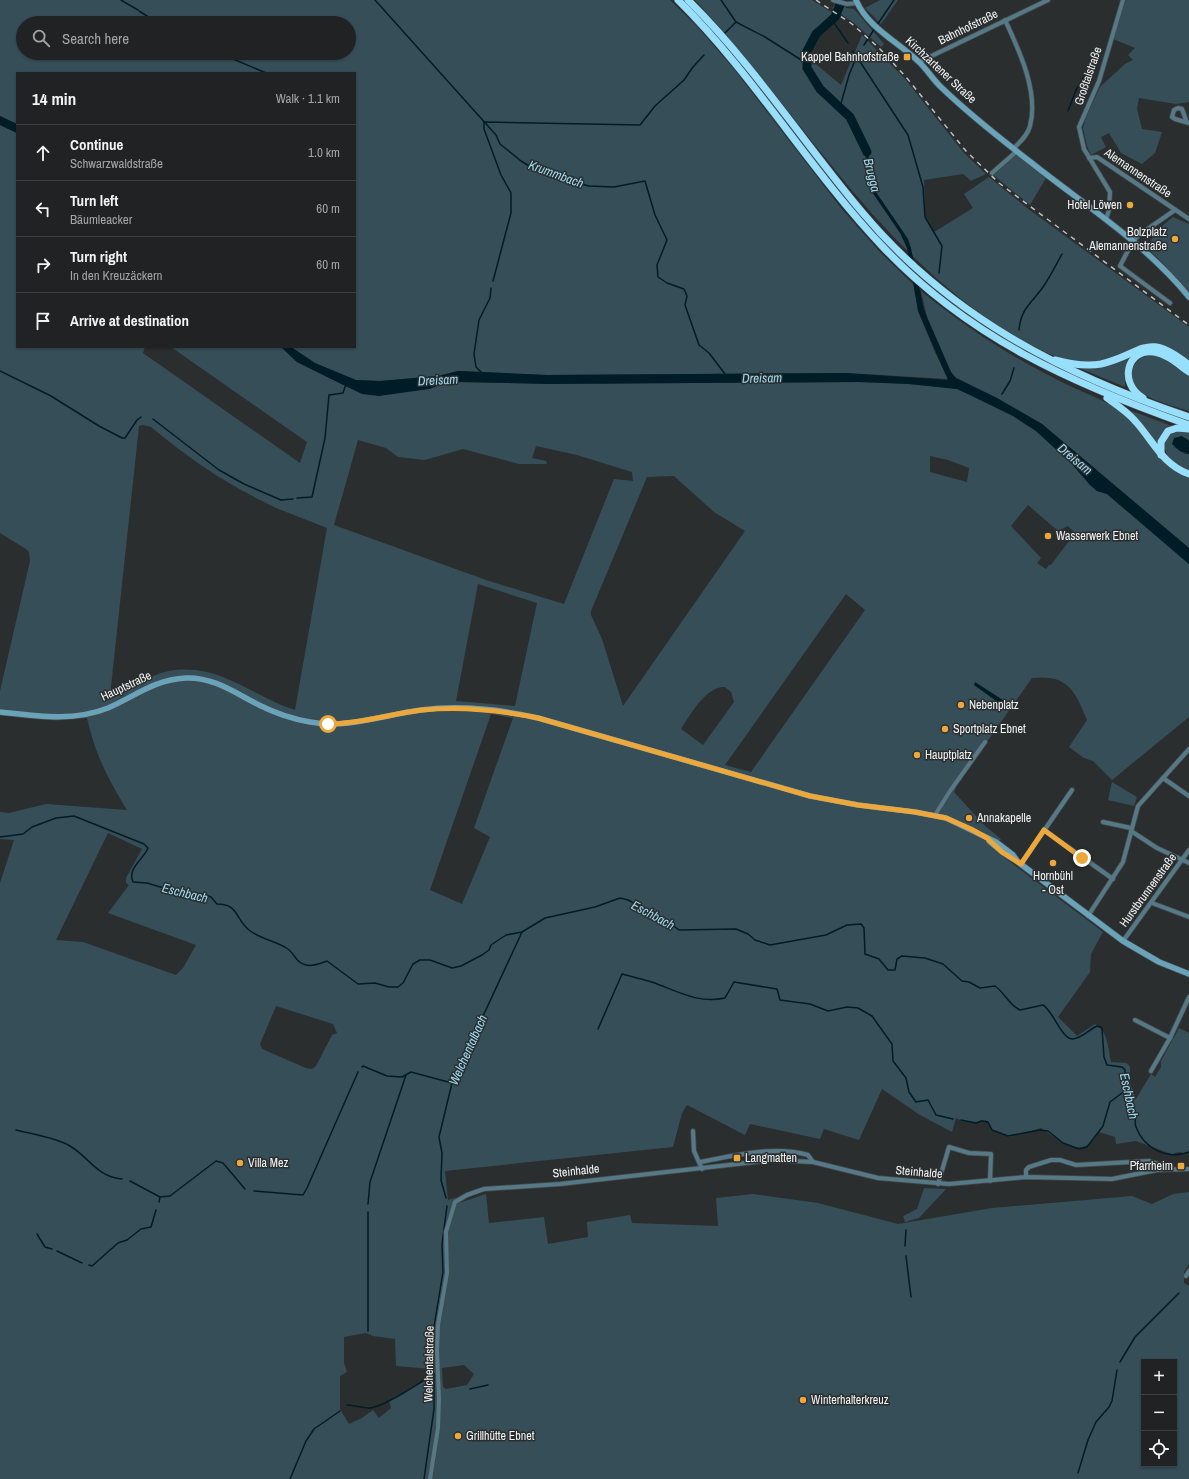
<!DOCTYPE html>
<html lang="en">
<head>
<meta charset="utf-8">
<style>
  body { margin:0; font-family:"Archivo Narrow",sans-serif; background:#282a2b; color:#f1f3f6 }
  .controls { position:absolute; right:12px; bottom:12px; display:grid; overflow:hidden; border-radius:0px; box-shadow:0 1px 3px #0004 }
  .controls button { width:36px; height:36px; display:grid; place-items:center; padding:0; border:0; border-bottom:1px solid #3d3f41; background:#202223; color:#f1f3f6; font:20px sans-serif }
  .stop { position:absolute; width:12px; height:12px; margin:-9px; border:3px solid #eda83b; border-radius:50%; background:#fff }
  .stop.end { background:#eda83b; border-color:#fff; box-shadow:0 1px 4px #0008 }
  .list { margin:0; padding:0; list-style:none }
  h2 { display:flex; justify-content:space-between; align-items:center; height:52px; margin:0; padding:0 16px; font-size:17px }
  h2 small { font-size:13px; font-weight:400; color:#a2a4a6 }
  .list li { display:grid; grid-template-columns:26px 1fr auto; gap:12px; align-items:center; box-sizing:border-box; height:56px; padding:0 16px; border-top:1px solid #3d3f41 }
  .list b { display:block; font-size:15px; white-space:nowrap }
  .list p { margin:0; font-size:13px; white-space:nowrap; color:#a2a4a6 }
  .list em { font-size:13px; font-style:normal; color:#a2a4a6 }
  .icon { flex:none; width:22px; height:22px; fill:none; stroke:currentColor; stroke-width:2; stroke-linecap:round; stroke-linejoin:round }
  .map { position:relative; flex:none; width:1189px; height:1479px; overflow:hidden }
  .search { position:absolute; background:#202223; box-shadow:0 1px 3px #0004; left:16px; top:16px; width:340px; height:44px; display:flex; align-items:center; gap:10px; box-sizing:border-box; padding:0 14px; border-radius:22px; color:#a2a4a6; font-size:15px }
  .panel { position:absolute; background:#202223; box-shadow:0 1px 3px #0004; left:16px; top:72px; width:340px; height:276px; border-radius:0px }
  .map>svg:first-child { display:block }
  .green { fill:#364e58; fill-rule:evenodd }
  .water { fill:#001d27 }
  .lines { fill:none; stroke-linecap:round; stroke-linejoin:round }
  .stream { stroke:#001d27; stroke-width:1.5 }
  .river { stroke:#001d27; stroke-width:9 }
  .street-casing { stroke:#474a4b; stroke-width:5.5 }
  .secondary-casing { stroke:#474a4b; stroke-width:7 }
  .highway-casing { stroke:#474a4b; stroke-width:8 }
  .street { stroke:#557987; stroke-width:4 }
  .secondary { stroke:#69a3ba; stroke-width:5.5 }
  .highway { stroke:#97dffb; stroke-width:7 }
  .rail { stroke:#bec0c1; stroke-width:1.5; stroke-dasharray:5 5; stroke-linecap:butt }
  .route { stroke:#eda83b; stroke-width:5 }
  .poi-dot { fill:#eda83b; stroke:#2b2e2f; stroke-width:1.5 }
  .labels { text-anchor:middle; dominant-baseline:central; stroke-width:3; stroke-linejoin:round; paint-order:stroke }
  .street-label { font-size:12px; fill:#f2f4f5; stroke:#2b2e2f }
  .poi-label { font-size:12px; fill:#f2f4f5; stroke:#2b2e2f; text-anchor:start }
  .water-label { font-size:13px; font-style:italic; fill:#9cdbf3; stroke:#2b2e2f }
</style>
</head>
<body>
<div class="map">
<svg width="1189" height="1479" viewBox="0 0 1189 1479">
  <rect width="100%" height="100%" fill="#2b2e2f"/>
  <g class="green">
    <path d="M0 0H670L696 25 734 69 841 208 880 252 914 285 918 311 934 350 948 379 846 373 547 375 458 371 438 376 380 381 356 380 335 372 315 363 291 347H355V73H17V124L0 116ZM23 23H349V53H23Z"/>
    <path d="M681 0H684C759 77 823 164 890 248L904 262 905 265 872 231Z"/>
    <path d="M695 0H812L836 15C819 32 813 35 811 60L841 85 862 35 905 79 964 153 986 174 971 181 963 174 924 180 925 216 934 232 973 208 964 194 989 177 1027 208 1189 327V363C1179 358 1161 345 1151 344 1141 343 1131 349 1123 353 1098 364 1072 365 1047 353 892 279 808 121 695 0Z"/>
    <path d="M880 0H898L881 24 865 8Z"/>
    <path d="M1126 0H1189V102L1176 104 1139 98 1137 109 1142 129 1162 132 1155 153 1142 164 1121 153 1109 133 1101 137 1106 147 1091 155 1087 146 1083 128 1086 117 1100 87 1125 64 1133 60 1128 55 1135 48 1113 39Z"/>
    <path d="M837 3 842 4 846 8 854 9 884 44 881 47 854 23 832 8Z"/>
    <path d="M0 125 17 133V347H145L143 353 300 463 307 442 171 347H281L297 362 350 388 429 389 442 384 459 382 550 384 858 382 909 384 957 389 970 395 1013 416 1036 431 1077 469 1090 485 1097 491 1107 494 1189 564V717L1112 780 1093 761 1084 758 1069 747 1087 720C1075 690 1067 674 1032 678L958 783 954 792 984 825 1001 839 993 849 1103 932 1091 954 1090 972 1058 1017 1077 1036 1095 1024C1108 1031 1108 1048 1111 1062L1127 1063 1130 1067V1083L1136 1099 1151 1074 1155 1077 1161 1067V1061L1179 1028 1189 1033V1151L1183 1154 1181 1152 1174 1153V1155L1136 1141 1116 1144 1115 1137 1099 1132C1096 1136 1093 1141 1089 1144 1074 1155 1054 1136 1041 1128L1009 1137 991 1129 988 1121 981 1120 976 1123 962 1121 956 1118 952 1132 920 1115 882 1089 859 1140 824 1129 820 1139 750 1124 745 1135 687 1105 682 1113 673 1147 445 1171 448 1200 455 1198 462 1202 486 1194 489 1223 544 1217 548 1244 588 1237 587 1222 630 1215 632 1223 718 1226 716 1198 753 1194 818 1203 898 1224 992 1208 1132 1196 1152 1204 1173 1194 1189 1192V1264L1184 1272V1283L1189 1286V1479H0V883L14 840 0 839V812L9 813 46 804 127 810C107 777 96 756 87 718L51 720 0 715V691L30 561 29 552 26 549 0 533ZM143 425 151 427C189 459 231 487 276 508 293 515 310 521 327 528L295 710C251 696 219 662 169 671 148 675 131 690 110 696L139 426ZM358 440 386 448 398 457 425 460 463 449 519 464H547L546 461 532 458 536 446 577 455 632 472 633 481 614 479 564 604 486 580 334 525ZM930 456 948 460 969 468 967 482 930 472ZM674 476 714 512 745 531 623 706 602 639 591 615V611L647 477ZM1028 505 1058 531 1068 526 1075 533 1051 565H1049L1046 569 1037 563 1041 558 1011 526ZM478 584 537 603 515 706 456 701ZM846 594 865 610 751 772 725 765ZM725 687 731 692 734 702 703 745 681 729C690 715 706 686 725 687ZM491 714 513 718 474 828 490 837 462 904 430 890ZM108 833 142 849 126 878V883L129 885 108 913 196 945 183 968 176 975 83 942 56 940ZM276 1006 333 1024 337 1033 332 1035 316 1066 312 1069 306 1068 262 1049 260 1044ZM366 1333 373 1336 395 1339 396 1366 432 1369 433 1382H423L389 1400 391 1408 379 1418 373 1410 362 1418 349 1424 340 1409V1376L347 1372 344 1363V1337ZM1144 1362H1174V1464H1144ZM464 1365 474 1374 467 1385 446 1389 443 1387 442 1368Z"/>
    <path d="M1015 154 1046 178 1030 205 992 174Z"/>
    <path d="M1173 217 1189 224V293L1162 262 1148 249C1152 233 1161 227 1173 217Z"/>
    <path d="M921 291C963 325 1009 356 1058 380 1080 392 1106 399 1125 415 1151 436 1155 466 1189 478V548L1042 424 997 398 956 378 951 372 928 321Z"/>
    <path d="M1153 349 1126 368 1125 387 1079 368Z"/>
    <path d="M1150 355 1161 357 1189 375V411C1172 405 1124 396 1132 370 1135 361 1141 357 1150 355Z"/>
    <path d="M1129 410 1172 426 1156 445Z"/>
    <path d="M1172 431H1189V441L1186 438 1174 447 1185 454H1189V471C1173 465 1164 457 1164 440Z"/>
    <path d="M1112 782 1137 797 1134 806 1108 800Z"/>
    <path d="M924 1188 946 1189 919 1218 905 1222 903 1216 917 1209Z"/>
  </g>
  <g class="water">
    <path d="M0 116 17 124V133L0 125Z"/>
    <path d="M861 141 864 142C872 158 869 176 876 192L908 239 911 248 924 310 951 372 956 378 997 398 1042 424 1189 548V564L1107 494 1097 491 1090 485 1071 463 1036 431 1013 416 970 395 957 389 909 384 860 382 550 384 459 382 442 384 429 389 379 396 362 394 331 379 297 362 281 347H291L315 363 356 380 380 381 438 376 458 371 547 375 846 373 948 380 918 311 907 248 900 233 870 189 865 153Z"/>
    <path d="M1182 436 1189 441V454L1180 451 1172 444 1174 438Z"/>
    <path d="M975 682 1006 702 1003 706 974 685Z"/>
  </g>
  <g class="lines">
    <g class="stream">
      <path d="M121 0 138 10"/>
      <path d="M375 0 496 135 500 144 521 161 531 167 548 170 566 180 589 186 614 187 645 181 655 215 667 240 657 265 658 277 667 283 684 289 687 296 685 305 699 345 709 353 725 374"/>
      <path d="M721 0 736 22 765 37 806 63"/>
      <path d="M139 11 158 23"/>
      <path d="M832 20 848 43"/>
      <path d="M877 25 894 0"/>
      <path d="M725 33 736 22"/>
      <path d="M864 45 875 28"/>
      <path d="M853 51 908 135 923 187 925 217 942 246 939 273"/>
      <path d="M219 53 266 73"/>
      <path d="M1091 65 1101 48"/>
      <path d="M840 107 849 75 858 53"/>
      <path d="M1068 111 1076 90 1086 73"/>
      <path d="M493 281 511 213V193L501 175 484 129V122L640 125 655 106 684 80 693 67 704 55"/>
      <path d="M1019 330C1021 308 1031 304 1043 287 1050 277 1056 265 1062 254"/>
      <path d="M0 371 51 396 99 426 122 438H125L137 420 141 417"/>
      <path d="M483 374 476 367 474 354 479 320 490 298 491 288"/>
      <path d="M1002 394 1010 381 1014 368"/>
      <path d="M153 419 219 470 244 484 281 500 293 499"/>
      <path d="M297 498 312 497 325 438 329 395 343 393 346 384"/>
      <path d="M0 837 23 834 32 827 56 818 74 816 144 844 148 848C143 860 127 868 133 882L147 883 190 896 202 894 211 897 217 904C239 904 235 919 249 930 260 939 276 941 288 949 295 954 296 963 306 965 313 967 321 963 327 961L358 984 375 983 389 987H398L403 983 413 964 420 960H430L452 968 461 966 482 955 489 950 491 945 506 935 522 932 545 918 595 907 620 898 628 900 667 921 679 930 736 929 748 934 755 940 770 945 826 935 847 925 861 924 864 928 865 954 879 959 888 970H895L897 959 902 956 925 958 943 964 962 981 969 982 980 988 995 986C1005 993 1009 1005 1020 1010L1043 1005C1053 1011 1062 1039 1072 1039 1081 1039 1090 1029 1097 1026L1102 1028 1104 1057 1107 1065 1122 1067 1125 1070C1125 1086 1129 1095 1134 1109 1137 1115 1134 1122 1136 1127 1144 1149 1168 1160 1189 1152"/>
      <path d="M598 1029 622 974C632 977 643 979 652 982 677 991 698 1004 725 998L734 982 777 989 780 1000 810 1004 828 1011 847 1007 858 1008 872 1016 892 1044 893 1061 906 1078 909 1092 916 1102 928 1100 936 1115 953 1119"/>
      <path d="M362 1067 363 1066 387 1076 402 1077 411 1072 452 1083"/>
      <path d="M961 1120 976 1123 982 1121 988 1122 992 1130 1008 1136 1040 1130 1048 1131 1063 1143 1079 1149 1087 1147 1103 1126 1110 1102 1126 1090"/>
      <path d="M16 1130C32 1134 57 1138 70 1146 90 1158 97 1177 122 1179"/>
      <path d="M130 1181 160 1197"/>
      <path d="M254 1191 303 1195 307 1188 358 1072"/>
      <path d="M446 1198 441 1180 442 1153 439 1137 452 1083 522 932"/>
      <path d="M159 1202 160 1197 170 1196 216 1161 223 1163 245 1189"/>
      <path d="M368 1204 370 1182 406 1075"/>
      <path d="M368 1212V1331"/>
      <path d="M37 1234 45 1247 52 1249"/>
      <path d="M905 1246 906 1230"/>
      <path d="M57 1251 82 1263"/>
      <path d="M906 1256 911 1297"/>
      <path d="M89 1265 92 1266 118 1243 127 1240 141 1229 151 1227 156 1210"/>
      <path d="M1120 1362 1135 1337 1179 1293"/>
      <path d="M433 1365 434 1327 443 1272 442 1244 447 1206"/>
      <path d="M470 1389 488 1385"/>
      <path d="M347 1405C355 1405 361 1408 368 1408 380 1409 423 1382 433 1373"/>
      <path d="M1078 1473 1088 1440 1096 1422 1109 1407 1112 1401 1117 1370"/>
      <path d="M290 1479 306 1441 314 1429 340 1411"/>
      <path d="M424 1479 434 1409V1373"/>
    </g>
    <path class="river" d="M842 0 835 17 816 34 807 51V68L820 89 850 117 867 152"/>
    <defs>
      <g id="street">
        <path d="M833 0 847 4 858 3"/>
        <path d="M1005 20C1019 50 1039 92 1030 126 1028 135 1020 142 1014 148"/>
        <path d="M919 62 1048 0"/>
        <path d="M1186 120 1182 109 1178 108 1174 110 1172 117 1175 119 1189 123"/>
        <path d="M1089 158 1097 157 1189 219"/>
        <path d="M992 173 1017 151"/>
        <path d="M1106 219 1109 210 1110 192 1084 149 1079 127 1099 81 1123 0"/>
        <path d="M1170 303 1120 266 1133 241 1139 235 1175 210"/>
        <path d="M1163 778 1189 796"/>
        <path d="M935 815 950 791 985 742"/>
        <path d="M1103 822 1131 828"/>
        <path d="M1044 830 1113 879"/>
        <path d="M1131 831 1157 848 1189 863"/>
        <path d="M1021 864 1072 790"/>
        <path d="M1152 903 1189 917"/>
        <path d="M1088 916 1123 862 1138 806 1189 749"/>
        <path d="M1123 941 1189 850"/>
        <path d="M1135 1020 1170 1038"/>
        <path d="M1151 1071 1170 1038 1189 997"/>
        <path d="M693 1131 694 1151 702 1169"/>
        <path d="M700 1162C734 1156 774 1145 808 1155L813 1162"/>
        <path d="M1026 1177V1170L1029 1167 1051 1160H1060L1076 1165 1149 1161 1170 1168"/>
        <path d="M938 1184 949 1147 969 1153 991 1154 990 1181"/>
        <path d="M1186 1276 1189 1271"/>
        <path d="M430 1479 438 1428 439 1399 437 1351 438 1325 447 1273 446 1232 455 1202 467 1195 484 1189 560 1184 772 1160 813 1162 878 1178 949 1184 1026 1177 1112 1179 1157 1170 1189 1169"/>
      </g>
      <g id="secondary">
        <path d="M856 0C867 27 898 42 918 61 927 69 933 80 942 88 970 115 1002 140 1033 164 1086 206 1145 243 1189 297"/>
        <path d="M0 712C36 716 73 722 108 708 136 696 153 680 186 678 214 677 235 693 259 705 275 713 292 719 310 722 348 729 383 715 421 710 460 705 499 709 538 718L810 796 858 805 915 812 946 818 996 842 1013 855 1018 862"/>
        <path d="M989 841 1002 852 1018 862 1123 941 1159 962 1189 974"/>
      </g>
      <g id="highway">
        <path d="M678 0C754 75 809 169 883 247 969 338 1073 384 1189 425"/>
        <path d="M688 0C753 64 803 142 862 212 950 317 1062 374 1189 417"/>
        <path d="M1055 360C1070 364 1085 367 1101 364 1144 354 1145 330 1189 365"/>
        <path d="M1107 398C1117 405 1128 412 1136 422 1153 441 1163 465 1189 474"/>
        <path d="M1143 398C1118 383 1127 348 1154 352 1167 354 1179 365 1189 372"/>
        <path d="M1161 455V442L1168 431 1177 428 1189 429"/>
      </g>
    </defs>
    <use href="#street" class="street-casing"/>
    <use href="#secondary" class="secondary-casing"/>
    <use href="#highway" class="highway-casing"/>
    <use href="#street" class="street"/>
    <use href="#secondary" class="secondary"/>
    <use href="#highway" class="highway"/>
    <path class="rail" d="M816 0 852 24 879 48 906 77 966 151 999 183 1189 325"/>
  </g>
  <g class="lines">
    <path class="route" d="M328 724C361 724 390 714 422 710 461 706 499 710 538 718L810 796 858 805 915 812 946 818 971 829 987 838 1002 852 1021 864 1044 830 1082 858"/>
  </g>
  <g class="poi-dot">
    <rect x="903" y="53" width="8" height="8" rx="2"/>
    <circle cx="1130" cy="205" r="4"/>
    <circle cx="1175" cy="239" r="4"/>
    <circle cx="1048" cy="536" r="4"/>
    <circle cx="961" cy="705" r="4"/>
    <circle cx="945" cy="729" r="4"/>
    <circle cx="917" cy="755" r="4"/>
    <circle cx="969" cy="818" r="4"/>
    <circle cx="1053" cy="863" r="4"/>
    <rect x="733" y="1154" width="8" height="8" rx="2"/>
    <circle cx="240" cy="1163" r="4"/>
    <rect x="1177" y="1162" width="8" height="8" rx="2"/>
    <circle cx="803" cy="1400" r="4"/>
    <circle cx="458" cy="1436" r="4"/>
  </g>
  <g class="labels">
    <g class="street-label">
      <text transform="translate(968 27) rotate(-26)">Bahnhofstraße</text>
      <text transform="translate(941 70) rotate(43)">Kirchzartener Straße</text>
      <text transform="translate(1088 76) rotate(-71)">Großtalstraße</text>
      <text transform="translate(1138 173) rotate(34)">Alemannenstraße</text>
      <text transform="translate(126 686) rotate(-25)">Hauptstraße</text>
      <text transform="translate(1148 890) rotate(-54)">Hurstbrunnenstraße</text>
      <text transform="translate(576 1171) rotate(-6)">Steinhalde</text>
      <text transform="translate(919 1172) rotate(5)">Steinhalde</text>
      <text transform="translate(429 1364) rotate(-89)">Welchentalstraße</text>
    </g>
    <g class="poi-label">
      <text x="899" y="57" text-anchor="end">Kappel Bahnhofstraße</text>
      <text x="1122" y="205" text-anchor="end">Hotel Löwen</text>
      <text x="1167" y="232" text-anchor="end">Bolzplatz<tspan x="1167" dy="14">Alemannenstraße</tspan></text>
      <text x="1056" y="536">Wasserwerk Ebnet</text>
      <text x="969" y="705">Nebenplatz</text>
      <text x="953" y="729">Sportplatz Ebnet</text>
      <text x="925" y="755">Hauptplatz</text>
      <text x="977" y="818">Annakapelle</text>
      <text x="1053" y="876" text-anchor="middle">Hornbühl<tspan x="1053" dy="14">- Ost</tspan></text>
      <text x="745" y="1158">Langmatten</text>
      <text x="248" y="1163">Villa Mez</text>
      <text x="1173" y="1166" text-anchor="end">Pfarrheim</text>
      <text x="811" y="1400">Winterhalterkreuz</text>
      <text x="466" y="1436">Grillhütte Ebnet</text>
    </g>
    <g class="water-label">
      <text transform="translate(556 174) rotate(20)">Krummbach</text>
      <text transform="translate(872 175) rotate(76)">Brugga</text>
      <text transform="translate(762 378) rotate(-1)">Dreisam</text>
      <text transform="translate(438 380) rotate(-3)">Dreisam</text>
      <text transform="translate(1075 459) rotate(40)">Dreisam</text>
      <text transform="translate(185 893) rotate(14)">Eschbach</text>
      <text transform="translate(653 915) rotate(28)">Eschbach</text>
      <text transform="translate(468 1050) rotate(-66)">Welchentalbach</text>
      <text transform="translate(1129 1096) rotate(78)">Eschbach</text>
    </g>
  </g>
</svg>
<div class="controls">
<button>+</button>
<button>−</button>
<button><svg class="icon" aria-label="locate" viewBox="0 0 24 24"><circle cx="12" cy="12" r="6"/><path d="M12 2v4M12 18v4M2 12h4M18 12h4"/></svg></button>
</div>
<div class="stop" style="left:328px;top:724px"></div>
<div class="stop end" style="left:1082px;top:858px"></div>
<div class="search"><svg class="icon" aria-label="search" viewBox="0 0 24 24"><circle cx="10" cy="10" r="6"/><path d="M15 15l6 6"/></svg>Search here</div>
<section class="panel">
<h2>14 min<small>Walk · 1.1 km</small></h2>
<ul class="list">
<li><svg class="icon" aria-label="ahead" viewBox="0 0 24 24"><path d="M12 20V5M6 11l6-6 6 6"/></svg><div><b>Continue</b><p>Schwarzwaldstraße</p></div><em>1.0 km</em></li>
<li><svg class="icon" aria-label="left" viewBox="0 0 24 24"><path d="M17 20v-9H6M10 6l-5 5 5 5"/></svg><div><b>Turn left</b><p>Bäumleacker</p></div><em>60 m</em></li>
<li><svg class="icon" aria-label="right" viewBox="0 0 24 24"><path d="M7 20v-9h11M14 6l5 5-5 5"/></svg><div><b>Turn right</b><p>In den Kreuzäckern</p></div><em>60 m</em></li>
<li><svg class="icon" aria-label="arrive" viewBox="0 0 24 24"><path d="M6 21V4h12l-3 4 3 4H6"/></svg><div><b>Arrive at destination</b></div></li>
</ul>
</section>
</div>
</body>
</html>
